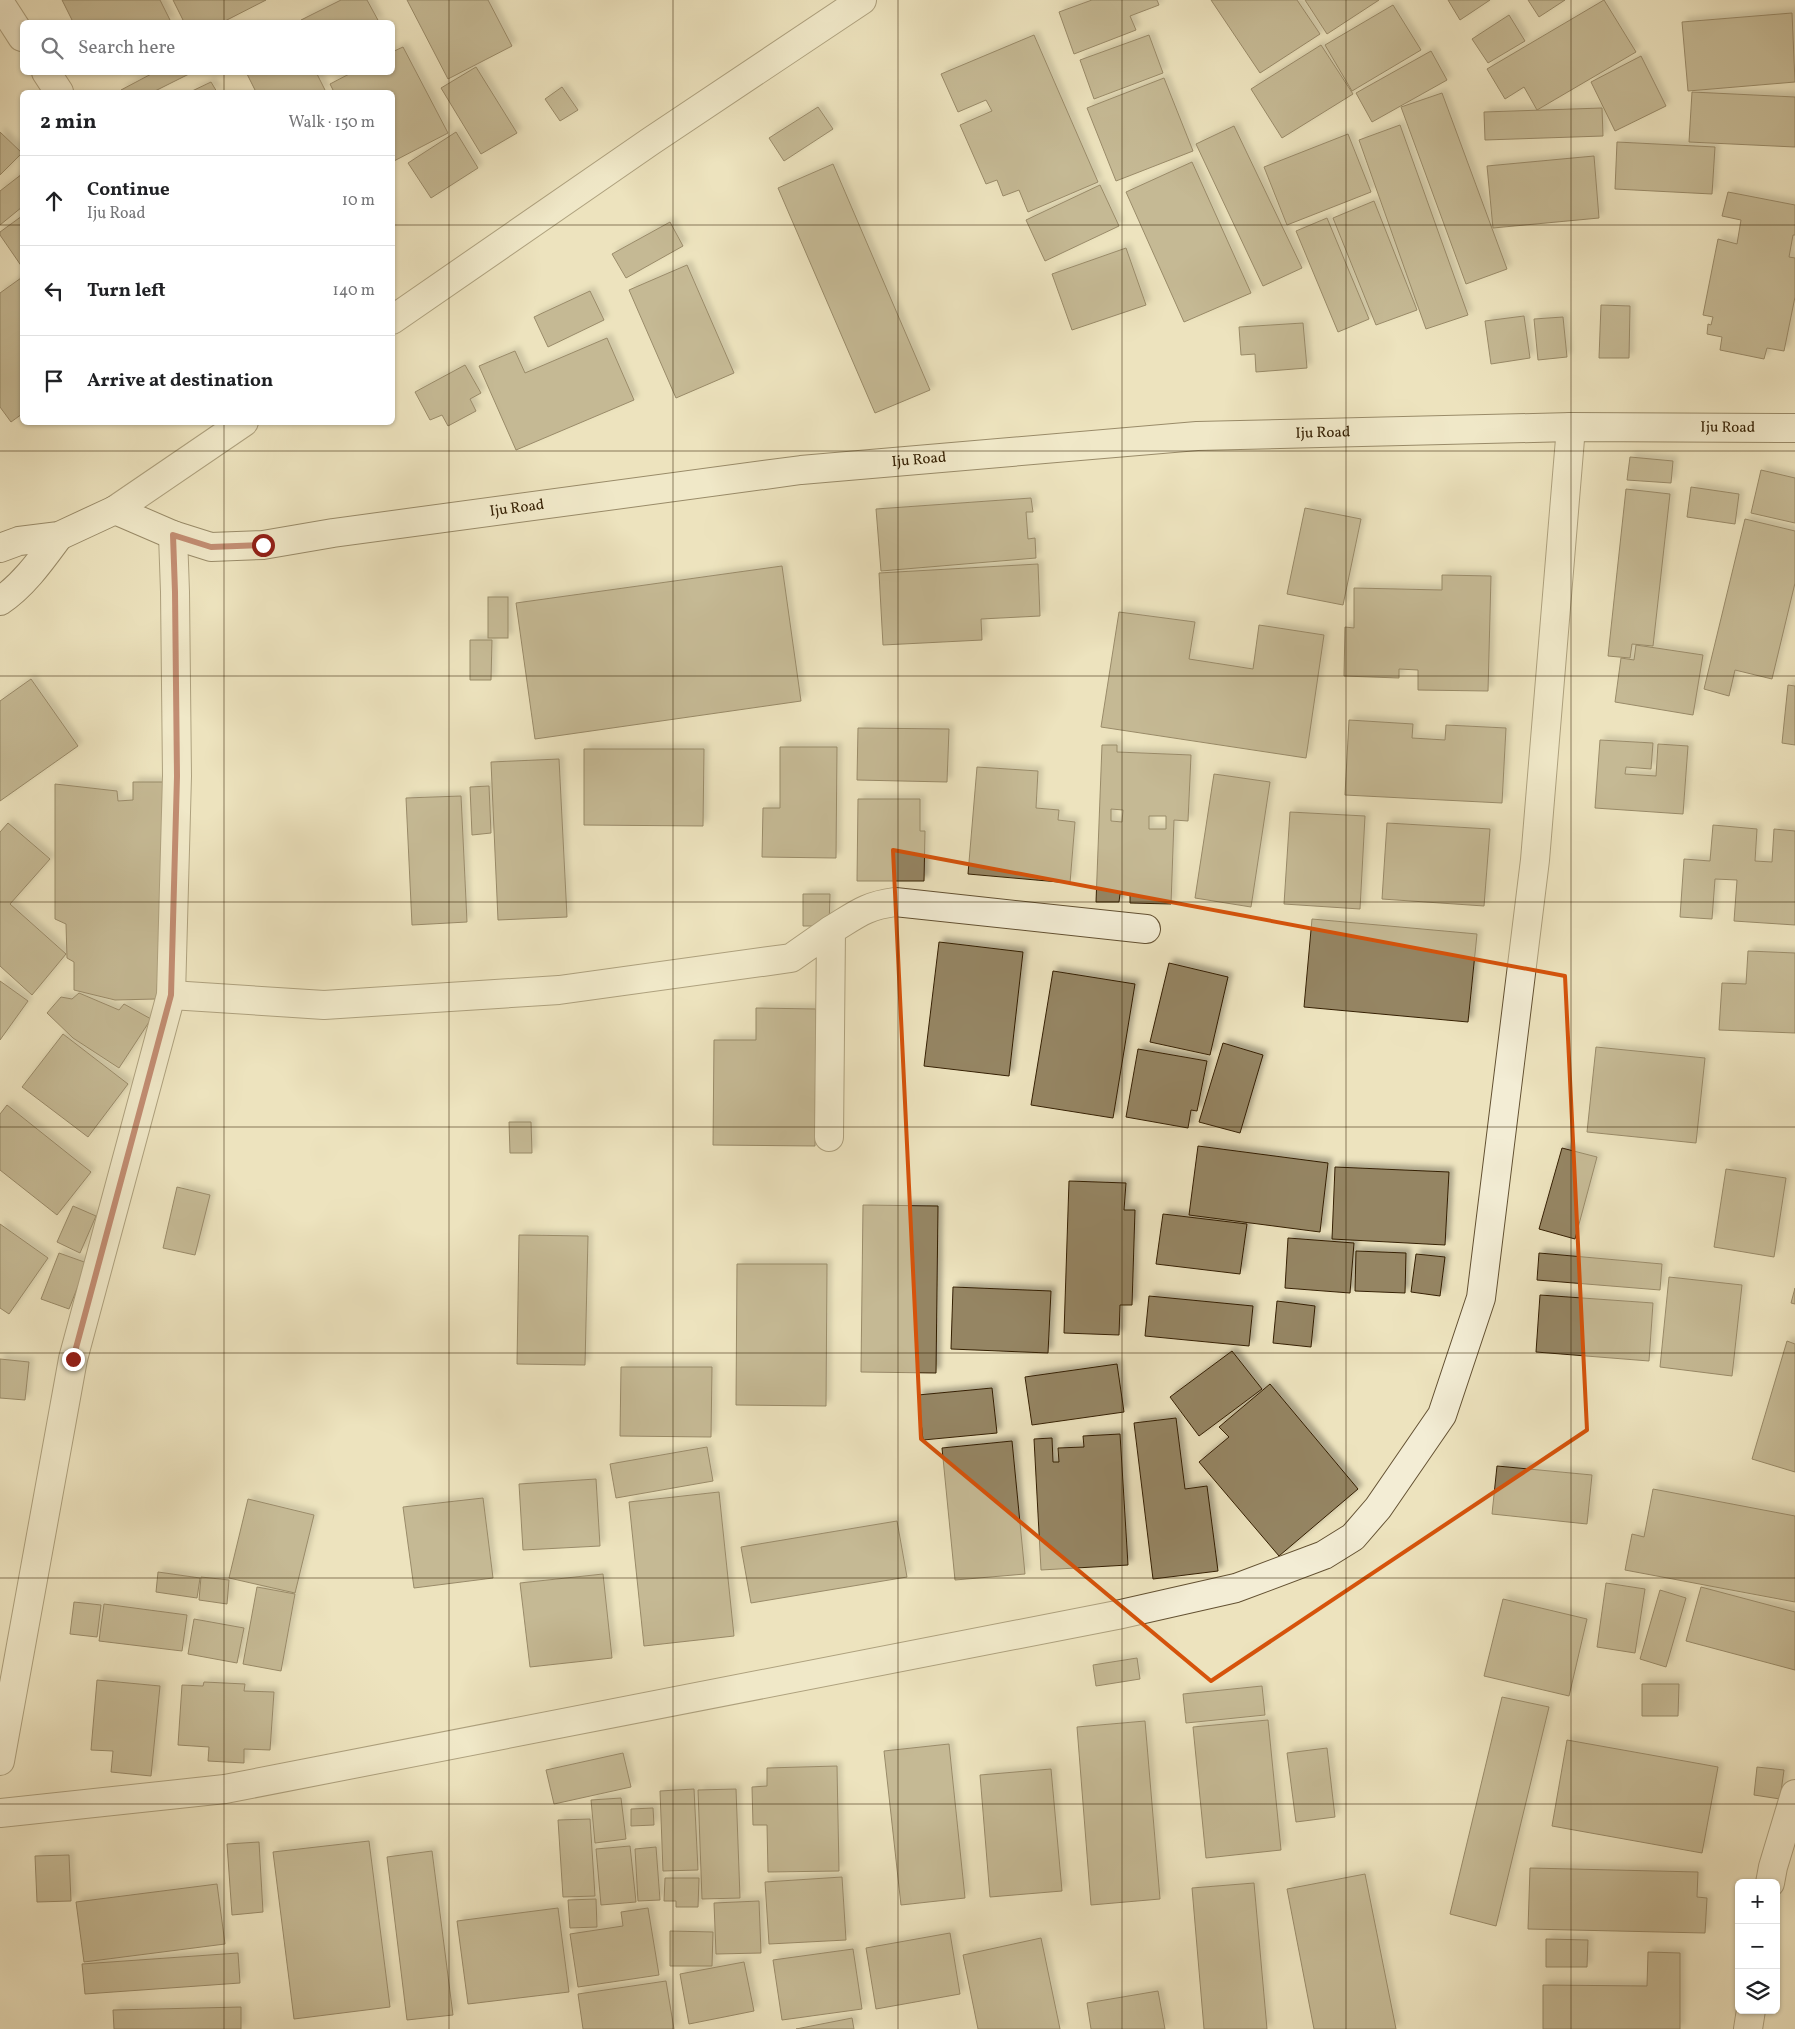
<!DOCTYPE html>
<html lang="en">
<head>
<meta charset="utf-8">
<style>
  body { margin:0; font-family:Vollkorn,serif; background:#f6f6f6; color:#202124 }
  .controls { position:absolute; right:15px; bottom:15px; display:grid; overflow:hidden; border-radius:8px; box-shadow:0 1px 4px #0004 }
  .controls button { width:45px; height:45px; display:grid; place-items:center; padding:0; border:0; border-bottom:1px solid #e0e0e0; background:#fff; color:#202124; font:25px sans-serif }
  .stop { position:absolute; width:15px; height:15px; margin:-11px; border:4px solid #8f2418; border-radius:50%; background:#fff }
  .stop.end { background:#8f2418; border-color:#fff; box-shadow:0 1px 5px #0008 }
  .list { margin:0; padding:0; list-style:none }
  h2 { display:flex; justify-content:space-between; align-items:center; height:65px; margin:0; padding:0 20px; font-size:21px }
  h2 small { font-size:16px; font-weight:400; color:#757577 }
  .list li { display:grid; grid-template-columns:32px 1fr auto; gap:15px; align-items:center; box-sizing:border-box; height:90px; padding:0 20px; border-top:1px solid #e0e0e0 }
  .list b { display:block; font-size:19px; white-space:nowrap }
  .list p { margin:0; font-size:16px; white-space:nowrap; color:#757577 }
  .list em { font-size:16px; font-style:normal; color:#757577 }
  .icon { flex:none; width:28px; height:28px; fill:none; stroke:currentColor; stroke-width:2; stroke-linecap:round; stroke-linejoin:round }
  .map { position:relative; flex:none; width:1795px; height:2029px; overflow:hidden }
  .search { position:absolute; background:#fff; box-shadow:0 1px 4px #0004; left:20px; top:20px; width:375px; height:55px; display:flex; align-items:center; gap:12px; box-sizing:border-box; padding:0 18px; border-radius:8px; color:#757577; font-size:19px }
  .panel { position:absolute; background:#fff; box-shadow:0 1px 4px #0004; left:20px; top:90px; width:375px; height:335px; border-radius:8px }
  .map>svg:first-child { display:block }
  .building { fill:#958564; stroke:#352003; fill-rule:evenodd; filter:url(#shadow) }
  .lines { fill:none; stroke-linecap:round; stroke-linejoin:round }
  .street-casing { stroke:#635132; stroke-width:30 }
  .secondary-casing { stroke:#352003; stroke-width:30 }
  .street { stroke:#f3edd5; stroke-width:28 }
  .secondary { stroke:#f3edd5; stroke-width:28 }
  .route { stroke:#8f2418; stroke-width:6 }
  .marked { fill:none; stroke:#d6530b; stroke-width:4; stroke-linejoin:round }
  .grid { fill:none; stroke:#352003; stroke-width:1; stroke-opacity:0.55 }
  .labels { text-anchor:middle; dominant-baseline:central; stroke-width:4; stroke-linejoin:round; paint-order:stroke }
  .street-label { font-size:15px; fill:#352003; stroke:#f3edd5 }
</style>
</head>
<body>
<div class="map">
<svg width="1795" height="2029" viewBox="0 0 1795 2029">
  <defs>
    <filter id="shadow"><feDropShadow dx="4.5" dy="-4.5" stdDeviation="2.5" flood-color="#0004"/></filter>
  </defs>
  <rect width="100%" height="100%" fill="#ede3be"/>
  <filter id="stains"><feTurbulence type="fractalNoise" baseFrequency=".004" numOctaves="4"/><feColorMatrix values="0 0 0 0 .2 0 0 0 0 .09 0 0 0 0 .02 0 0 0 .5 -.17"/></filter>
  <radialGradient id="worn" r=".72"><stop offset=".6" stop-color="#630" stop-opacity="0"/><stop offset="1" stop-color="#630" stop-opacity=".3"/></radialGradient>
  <g class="building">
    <path d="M62 0H160L171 22H73Z"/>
    <path d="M173 0H266L223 22H184Z"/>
    <path d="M341 0H367L379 22H302L301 20Z"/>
    <path d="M407 0H488L512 46 448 79Z"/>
    <path d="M1092 0H1157L1159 5 1130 16 1136 30 1074 54 1059 12Z"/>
    <path d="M1211 0H1297L1320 34 1260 73Z"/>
    <path d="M1305 0H1379L1327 34Z"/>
    <path d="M1448 0H1490L1460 20Z"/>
    <path d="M1528 0H1565L1539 17Z"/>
    <path d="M1604 0 1636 52 1537 110 1524 87 1505 99 1487 69Z"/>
    <path d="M1393 5 1421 50 1352 91 1325 45Z"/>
    <path d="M1792 13 1795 82 1688 91 1682 22Z"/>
    <path d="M1509 15 1525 41 1488 63 1472 39Z"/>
    <path d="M1034 35 1098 182 1028 212 1019 190 1003 196 997 180 986 184 960 125 992 111 986 100 958 112 941 74Z"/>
    <path d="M1149 35 1163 73 1094 99 1080 60Z"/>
    <path d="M1321 45 1353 94 1282 138 1251 89Z"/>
    <path d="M403 47 448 133 392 162V92H334L330 84 353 72H392V52Z"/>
    <path d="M1431 51 1447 80 1372 122 1356 93Z"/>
    <path d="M1641 56 1666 106 1615 131 1591 82Z"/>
    <path d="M476 67 517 133 481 154 441 88Z"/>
    <path d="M155 72H188L189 74 153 92H122L121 90Z"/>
    <path d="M246 72H316L326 92H256Z"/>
    <path d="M1164 78 1193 151 1116 181 1087 108Z"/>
    <path d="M211 82 217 92H190Z"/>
    <path d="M562 87 578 110 560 121 545 99Z"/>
    <path d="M1692 92 1795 97V147L1689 142Z"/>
    <path d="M1442 93 1507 269 1466 284 1401 107Z"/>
    <path d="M818 107 833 129 784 161 769 138Z"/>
    <path d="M1602 108 1603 136 1485 140 1484 112Z"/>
    <path d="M1400 125 1468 315 1426 329 1359 140Z"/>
    <path d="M1234 126 1302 268 1263 286 1196 144Z"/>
    <path d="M0 132 22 153 0 175Z"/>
    <path d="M456 132 478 168 431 198 408 163Z"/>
    <path d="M1348 134 1371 192 1287 225 1264 167Z"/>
    <path d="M1617 142 1715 147 1712 194 1615 189Z"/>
    <path d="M1594 156 1599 218 1493 228 1487 166Z"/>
    <path d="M1192 162 1251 293 1184 322 1126 192Z"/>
    <path d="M833 164 930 390 875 413 778 188Z"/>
    <path d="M22 174V207L0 225V191Z"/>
    <path d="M1100 185 1119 226 1045 261 1026 220Z"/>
    <path d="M1728 192 1795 205V235H1793L1789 257 1795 258V297L1784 351 1767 348 1764 359 1720 350 1722 337 1707 334 1708 324 1711 325 1713 317 1703 315 1718 239 1737 244 1741 220 1722 216Z"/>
    <path d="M1374 201 1417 310 1376 325 1333 218Z"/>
    <path d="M22 216V267L0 235V232Z"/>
    <path d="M1327 218 1369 319 1338 332 1296 231Z"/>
    <path d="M670 222 683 246 626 278 612 254Z"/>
    <path d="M1126 248 1146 305 1072 330 1052 274Z"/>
    <path d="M687 265 734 373 676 398 629 290Z"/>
    <path d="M21 278 22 414 11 422 0 407V293Z"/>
    <path d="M590 291 604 320 548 347 534 317Z"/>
    <path d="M1601 305 1630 306 1629 358H1599Z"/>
    <path d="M1524 316 1530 358 1491 364 1485 321Z"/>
    <path d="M1563 317 1567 357 1538 360 1534 319Z"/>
    <path d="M1303 323 1307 368 1256 372 1255 354 1241 355 1239 327Z"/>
    <path d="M607 338 634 400 516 450 479 366 515 351 525 373Z"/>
    <path d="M465 365 481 393 470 399 476 411 448 426 442 415 430 420 415 392Z"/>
    <path d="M1630 457 1673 461 1671 483 1627 480Z"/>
    <path d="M1761 470 1795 478V523L1751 513Z"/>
    <path d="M1691 487 1739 494 1735 524 1687 517Z"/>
    <path d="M1626 489 1670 494 1653 646 1632 644 1630 658 1608 656Z"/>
    <path d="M1031 498 1033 512H1026L1028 539 1035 538 1036 558 881 571 876 509Z"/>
    <path d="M1305 508 1361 519 1343 605 1287 594Z"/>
    <path d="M1745 519 1795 531V583L1772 679 1735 670 1729 696 1704 689Z"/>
    <path d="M1038 564 1040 616 981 619 982 640 883 645 879 573Z"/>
    <path d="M782 566 801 701 535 739 516 603Z"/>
    <path d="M1442 575 1491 576 1488 691 1418 690V670L1399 669V678L1344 676 1345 627 1354 628V588L1442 590Z"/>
    <rect x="488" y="597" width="20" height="41"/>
    <path d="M1119 612 1195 622 1189 659 1253 669 1259 625 1324 635 1306 758 1101 727Z"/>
    <path d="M470 640H492L491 680H470Z"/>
    <path d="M1636 645 1703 655 1693 715 1615 702 1621 658 1634 660Z"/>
    <path d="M31 679 78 746 0 801V701Z"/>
    <path d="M1788 685 1795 686V745L1782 743Z"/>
    <path d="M1349 720 1413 724 1412 738 1445 740 1446 725 1506 728 1502 803 1345 795Z"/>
    <path d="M858 728 949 729 947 782 857 780Z"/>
    <path d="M1600 740 1653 743 1651 769 1626 767 1625 774 1656 776 1658 744 1688 746 1683 814 1595 808Z"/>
    <path d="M1102 745H1117V752L1191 755 1188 821 1174 820 1171 904 1130 903V894H1120L1119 902H1096ZM1111 809 1123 810 1122 822 1111 821ZM1149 816H1166V829H1149Z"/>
    <path d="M780 747H837L836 858 762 857 763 808H780Z"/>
    <path d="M584 749H704L703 826 584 825Z"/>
    <path d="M559 759 567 917 498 920 491 762Z"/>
    <path d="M977 767 1038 771 1036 808 1059 810 1058 820 1075 822 1070 883 968 874Z"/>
    <path d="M1214 774 1270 782 1251 907 1195 898Z"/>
    <path d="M133 782H173L160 956 156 999 115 1000 74 990V962L67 958 66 924 55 919V784L117 791 118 801 133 800Z"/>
    <path d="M489 786 491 833 472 835 470 787Z"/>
    <path d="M461 796 467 922 412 925 406 798Z"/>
    <path d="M858 799H920V831H925L924 881H857Z"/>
    <path d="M1290 812 1365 816 1360 909 1284 904Z"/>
    <path d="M8 823 50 859 10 904 66 954 32 995 0 966V832Z"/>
    <path d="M1387 823 1490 829 1484 906 1382 899Z"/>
    <path d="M1713 825 1757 829 1755 861 1772 862 1774 829 1795 831V925L1734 921 1737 880 1715 879 1712 919 1680 917 1684 859 1710 861Z"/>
    <path d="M803 894H830L829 926H803Z"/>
    <path d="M1312 919 1477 934 1468 1022 1304 1007Z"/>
    <path d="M939 942 1023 952 1009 1076 924 1066Z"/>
    <path d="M1748 951 1795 953V1033L1719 1030 1722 983 1746 984Z"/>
    <path d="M1169 963 1228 977 1210 1055 1150 1042Z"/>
    <path d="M1053 971 1135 984 1113 1118 1031 1105Z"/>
    <path d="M0 981 28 1001 0 1040Z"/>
    <path d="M79 993 119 1010 124 1004 151 1019 119 1068 73 1038 47 1013 61 997 72 999Z"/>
    <path d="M756 1008 816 1009 815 1146 713 1145 714 1040H756Z"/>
    <path d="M63 1034 128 1084 88 1137 22 1087Z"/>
    <path d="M1223 1043 1263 1055 1240 1133 1199 1122Z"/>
    <path d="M1596 1047 1705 1058 1696 1143 1587 1132Z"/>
    <path d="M1138 1049 1207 1061 1197 1111 1191 1110 1188 1128 1126 1117Z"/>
    <path d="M7 1105 91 1172 57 1215 0 1170V1114Z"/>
    <path d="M509 1122H531L532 1153H510Z"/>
    <path d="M1198 1146 1328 1163 1320 1232 1189 1215Z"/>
    <path d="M1562 1148 1597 1157 1575 1239 1539 1229Z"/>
    <path d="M1335 1167 1449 1172 1445 1245 1332 1239Z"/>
    <path d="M1726 1169 1786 1178 1774 1257 1714 1247Z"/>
    <path d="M1069 1181 1126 1183 1124 1210H1135L1132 1305H1120L1119 1335 1064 1333Z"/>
    <path d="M177 1187 210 1195 195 1255 163 1248Z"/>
    <path d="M863 1205 938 1206 936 1373 861 1372Z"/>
    <path d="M73 1206 96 1216 80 1253 57 1242Z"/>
    <path d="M1163 1214 1247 1224 1240 1274 1156 1264Z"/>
    <path d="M0 1224 48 1258 9 1314 0 1308Z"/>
    <path d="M519 1235 588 1236 585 1365 517 1364Z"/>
    <path d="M1288 1238 1354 1243 1350 1293 1285 1288Z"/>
    <path d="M1356 1251 1406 1253 1405 1293 1355 1291Z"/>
    <path d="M59 1253 87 1263 69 1309 41 1299Z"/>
    <path d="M1539 1253 1662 1264 1660 1290 1537 1280Z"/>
    <path d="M1416 1254 1445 1257 1440 1296 1411 1292Z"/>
    <path d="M737 1264H827L826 1406 736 1405Z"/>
    <path d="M1669 1277 1742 1285 1732 1376 1660 1367Z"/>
    <path d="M953 1287 1051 1291 1048 1353 951 1349Z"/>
    <path d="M1795 1288V1304L1791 1303Z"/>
    <path d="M1540 1295 1653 1303 1649 1361 1536 1352Z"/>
    <path d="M1149 1296 1253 1306 1249 1346 1145 1336Z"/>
    <path d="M1277 1301 1315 1306 1311 1347 1273 1343Z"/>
    <path d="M1787 1341 1795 1344V1472L1752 1459Z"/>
    <path d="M1232 1351 1262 1389 1199 1436 1170 1397Z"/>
    <path d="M0 1359 29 1362 25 1400 0 1398Z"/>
    <path d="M1117 1364 1124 1412 1032 1425 1025 1377Z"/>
    <path d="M621 1367H712L711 1437 620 1436Z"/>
    <path d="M1270 1384 1358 1489 1279 1556 1199 1462 1229 1437 1219 1427Z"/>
    <path d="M992 1388 997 1433 923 1440 918 1395Z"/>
    <path d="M1176 1418 1185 1489 1207 1486 1218 1571 1153 1579 1134 1423Z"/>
    <path d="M1120 1434 1128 1565 1041 1570 1034 1439 1052 1438 1053 1462H1059L1058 1448 1084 1447 1083 1436Z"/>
    <path d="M1012 1441 1025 1574 955 1580 942 1448Z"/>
    <path d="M707 1447 713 1481 616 1498 610 1464Z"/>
    <path d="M1497 1466 1592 1475 1587 1524 1492 1514Z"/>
    <path d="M596 1479 600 1546 523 1550 519 1484Z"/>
    <path d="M1653 1489 1795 1516V1602L1625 1570 1632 1534 1644 1537Z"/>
    <path d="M719 1492 734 1636 644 1646 629 1502Z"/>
    <path d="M483 1498 493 1578 414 1588 403 1507Z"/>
    <path d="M248 1499 314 1515 295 1593 229 1578Z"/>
    <path d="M897 1521 907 1577 751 1603 741 1547Z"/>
    <path d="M158 1572 200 1578 197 1598 156 1592Z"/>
    <path d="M603 1574 612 1658 530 1667 520 1583Z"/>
    <path d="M201 1577 229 1580 227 1604 199 1600Z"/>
    <path d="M1606 1583 1645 1589 1635 1653 1597 1647Z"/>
    <path d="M257 1587 295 1594 281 1671 243 1664Z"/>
    <path d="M1701 1587 1795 1612V1670L1686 1641Z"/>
    <path d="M1660 1590 1686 1598 1666 1667 1640 1659Z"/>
    <path d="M1503 1599 1587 1619 1569 1696 1484 1676Z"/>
    <path d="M74 1602 101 1605 97 1637 70 1634Z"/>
    <path d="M104 1604 187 1615 182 1651 99 1641Z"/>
    <path d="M194 1619 244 1628 237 1663 188 1654Z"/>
    <path d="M1137 1658 1140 1679 1096 1686 1093 1665Z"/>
    <path d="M97 1680 160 1686 151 1776 111 1772 113 1751 91 1750Z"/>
    <path d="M204 1682 245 1684 244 1691 274 1692 270 1750 244 1749V1763L208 1761 209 1747 178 1745 182 1685 203 1686Z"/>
    <path d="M1642 1684H1679L1678 1716H1642Z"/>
    <path d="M1262 1686 1265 1715 1186 1723 1183 1694Z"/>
    <path d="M1502 1697 1549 1707 1496 1926 1450 1914Z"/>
    <path d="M1268 1720 1281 1850 1206 1858 1193 1727Z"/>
    <path d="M1145 1721 1160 1899 1091 1905 1077 1727Z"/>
    <path d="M1567 1740 1718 1767 1702 1853 1552 1826Z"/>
    <path d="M949 1744 965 1898 901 1905 884 1751Z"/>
    <path d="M1327 1748 1335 1817 1296 1822 1287 1753Z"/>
    <path d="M623 1753 631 1787 554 1804 546 1770Z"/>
    <path d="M837 1766 839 1871 768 1872 767 1825H753L752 1787 767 1786V1768Z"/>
    <path d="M1757 1767 1784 1770 1780 1799 1754 1795Z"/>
    <path d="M1051 1769 1062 1891 990 1897 980 1775Z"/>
    <path d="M694 1789 698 1870 663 1871 660 1791Z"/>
    <path d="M736 1789 740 1898 702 1899 698 1790Z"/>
    <path d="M621 1798 626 1839 595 1843 591 1800Z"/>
    <path d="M653 1808 654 1825 631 1826V1809Z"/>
    <path d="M590 1819 595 1896 563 1897 558 1820Z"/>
    <path d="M369 1841 390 2007 294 2019 273 1852Z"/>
    <path d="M259 1842 263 1912 232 1915 227 1844Z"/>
    <path d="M630 1846 636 1902 601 1905 596 1849Z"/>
    <path d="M656 1847 660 1900 638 1901 635 1849Z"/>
    <path d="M432 1851 453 2015 407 2020 387 1857Z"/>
    <path d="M69 1855 71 1901 37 1902 35 1856Z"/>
    <path d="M1530 1868 1698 1872 1697 1897 1707 1898 1705 1933 1528 1929Z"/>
    <path d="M1365 1874 1396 2029H1314L1287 1889Z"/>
    <path d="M842 1877 846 1940 769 1944 765 1882Z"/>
    <path d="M665 1878H699L698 1907H676V1901H664Z"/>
    <path d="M1254 1883 1267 2029H1204L1192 1888Z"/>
    <path d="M217 1884 225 1944 84 1962 76 1902Z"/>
    <path d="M596 1899 597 1927 570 1928 568 1900Z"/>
    <path d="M759 1901 761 1953 716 1954 714 1903Z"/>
    <path d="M558 1908 569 1992 468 2004 457 1921Z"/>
    <path d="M648 1908 659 1975 578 1987 570 1934 623 1926 621 1912Z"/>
    <path d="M670 1931 713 1932 712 1966H670Z"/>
    <path d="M950 1933 960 1994 876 2009 866 1948Z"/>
    <path d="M1041 1938 1060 2029H978L963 1955Z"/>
    <path d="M1546 1939 1588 1940 1587 1967H1546Z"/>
    <path d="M853 1949 862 2009 782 2020 773 1960Z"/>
    <path d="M1648 1952 1680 1953V2029H1543V1985L1647 1986Z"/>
    <path d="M238 1953 240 1983 85 1994 82 1964Z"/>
    <path d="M744 1962 754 2011 689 2024 680 1974Z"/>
    <path d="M666 1981 674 2029H583L578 1994Z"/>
    <path d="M1158 1991 1165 2029H1091L1087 2003Z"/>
    <path d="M241 2007V2029H114L113 2010Z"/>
    <path d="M852 2018 854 2029H796Z"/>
  </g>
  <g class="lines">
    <defs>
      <g id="street">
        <path d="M0 3 22 37"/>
        <path d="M46 72 59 92"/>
        <path d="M392 320 651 141 862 0"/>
        <path d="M115 510 244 422"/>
        <path d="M831 930C856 915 865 906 895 902L1146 929"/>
        <path d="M171 995 324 1005 559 990 791 958 831 930 829 1137"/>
        <path d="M0 1761 73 1359 171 995 177 776 175 592 173 535"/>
        <path d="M0 1813 225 1789 1117 1615 1236 1588 1324 1555 1353 1537 1378 1508 1442 1415 1481 1298 1535 860 1571 427"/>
        <path d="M1770 1883 1773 1867 1795 1794"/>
        <path d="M1748 2029 1751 2010"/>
      </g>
      <g id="secondary">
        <path id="s1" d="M0 548 19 541 59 536 115 510 173 535 211 547 263 545 333 533 801 470 1197 436 1571 427 1795 428"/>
        <path d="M0 601C24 585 42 559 59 536"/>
      </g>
    </defs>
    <use href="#street" class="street-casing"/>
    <use href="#secondary" class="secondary-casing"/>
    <use href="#street" class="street"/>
    <use href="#secondary" class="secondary"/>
  </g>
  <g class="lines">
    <path class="route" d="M73 1359 171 995 177 776 175 592 173 535 211 547 263 545"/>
  </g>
  <path d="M0 0H1795V2029H0ZM893 850 1565 976 1587 1430 1211 1681 921 1439Z" fill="#ede3be" fill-opacity=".55" fill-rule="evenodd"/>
  <path class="marked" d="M893 850 1565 976 1587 1430 1211 1681 921 1439Z"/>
  <path class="grid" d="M224 0V22M449 0V2029M673 0V2029M898 0V2029M1122 0V2029M1346 0V2029M1571 0V2029M224 72V92M0 225H22M392 225H1795M224 422V2029M0 451H1795M0 676H1795M0 902H1795M0 1127H1795M0 1353H1795M0 1578H1795M0 1804H1795"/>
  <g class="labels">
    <g class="street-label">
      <text stroke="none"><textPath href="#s1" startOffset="1749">Iju Road</textPath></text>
      <text stroke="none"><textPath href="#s1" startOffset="1344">Iju Road</textPath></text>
      <text stroke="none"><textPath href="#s1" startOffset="939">Iju Road</textPath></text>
      <text stroke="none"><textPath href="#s1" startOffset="534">Iju Road</textPath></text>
    </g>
  </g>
  <rect width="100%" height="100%" filter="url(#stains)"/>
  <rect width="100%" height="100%" fill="url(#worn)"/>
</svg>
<div class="controls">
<button>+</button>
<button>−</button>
<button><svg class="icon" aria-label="layers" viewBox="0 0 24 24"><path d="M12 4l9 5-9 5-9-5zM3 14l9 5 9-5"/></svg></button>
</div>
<div class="stop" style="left:263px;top:545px"></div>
<div class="stop end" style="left:73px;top:1359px"></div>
<div class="search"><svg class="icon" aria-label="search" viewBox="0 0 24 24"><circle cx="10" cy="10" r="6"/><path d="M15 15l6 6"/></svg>Search here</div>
<section class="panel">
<h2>2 min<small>Walk · 150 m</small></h2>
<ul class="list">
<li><svg class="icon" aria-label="ahead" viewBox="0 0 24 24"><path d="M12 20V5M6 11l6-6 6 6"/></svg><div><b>Continue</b><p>Iju Road</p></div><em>10 m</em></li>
<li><svg class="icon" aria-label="left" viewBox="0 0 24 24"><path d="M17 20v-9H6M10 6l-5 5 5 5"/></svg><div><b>Turn left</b></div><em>140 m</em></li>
<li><svg class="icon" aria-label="arrive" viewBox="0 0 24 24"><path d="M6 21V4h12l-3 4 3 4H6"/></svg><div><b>Arrive at destination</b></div></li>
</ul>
</section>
</div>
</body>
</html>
